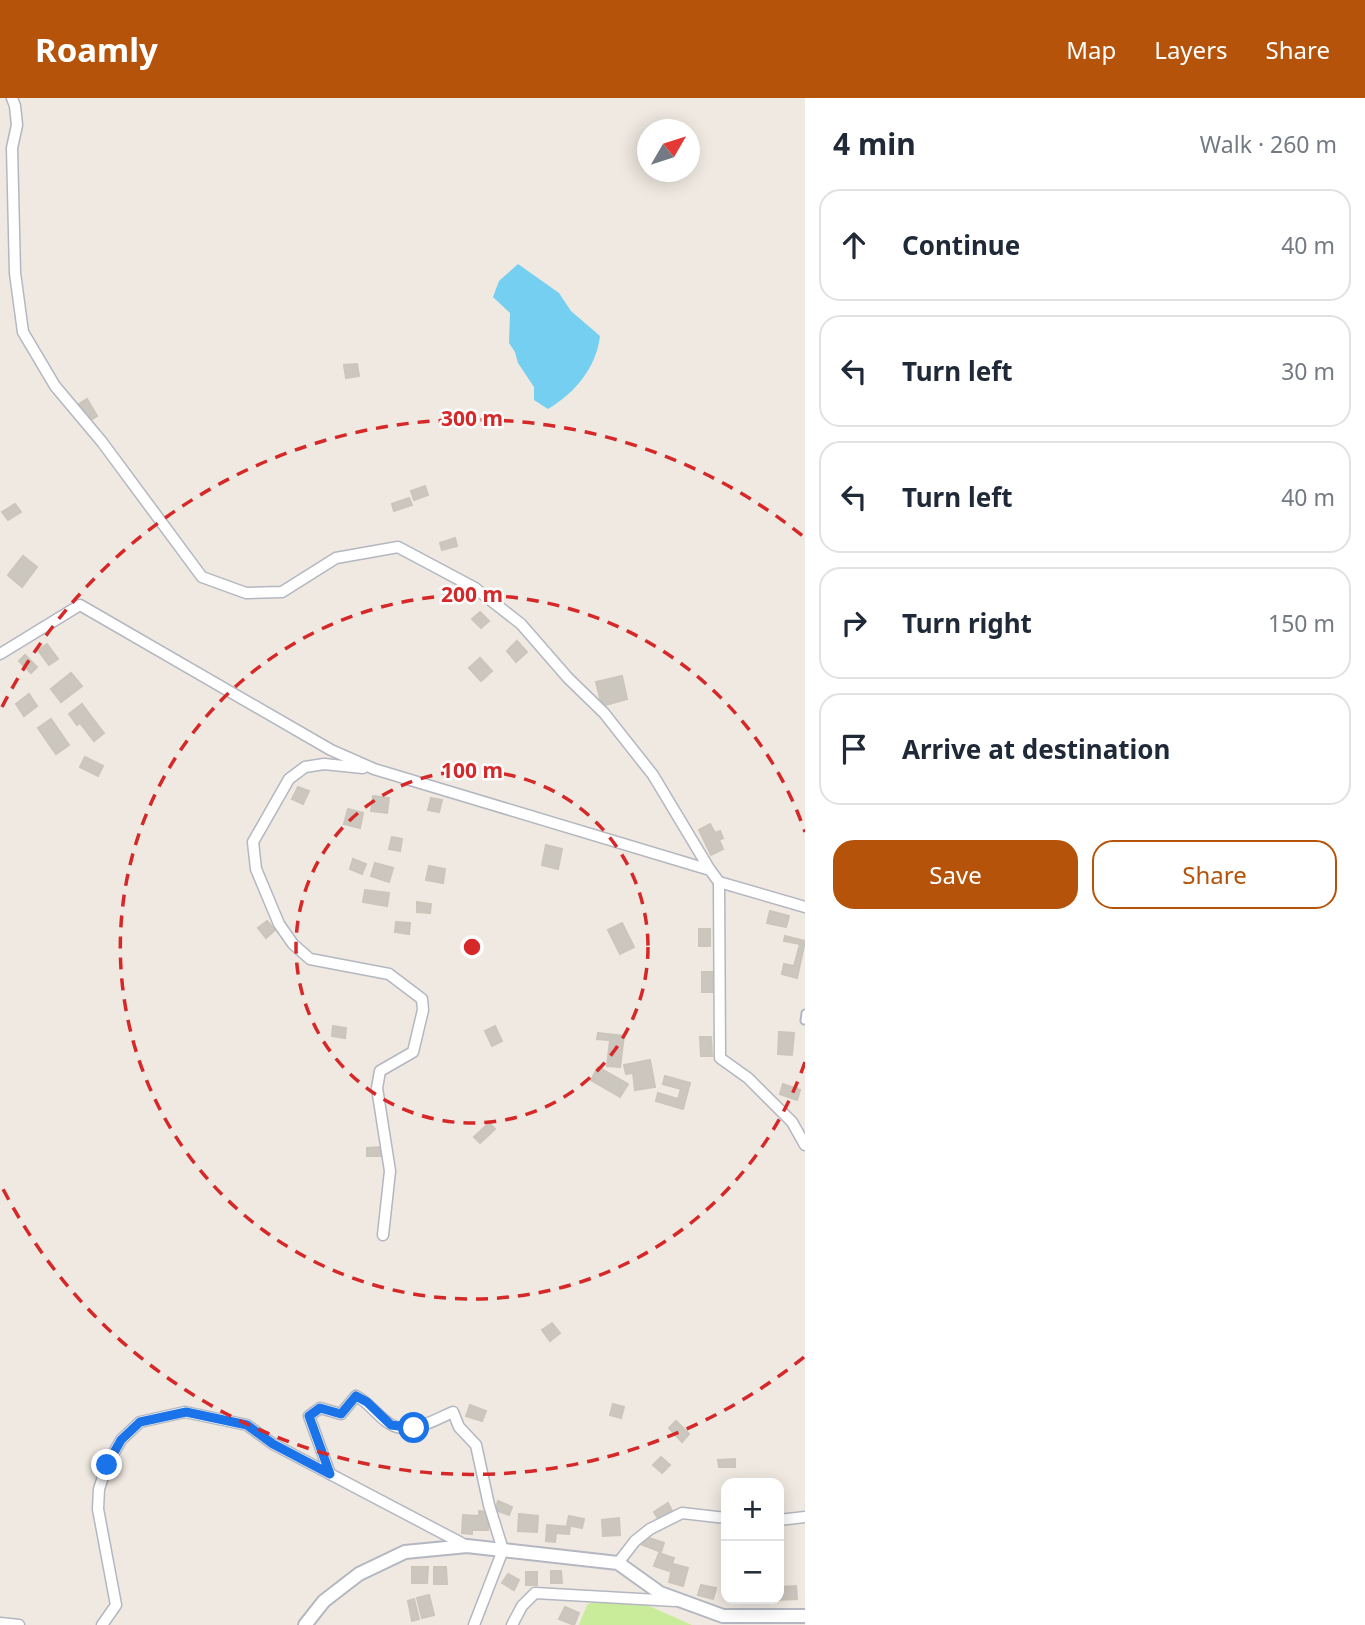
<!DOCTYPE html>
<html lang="en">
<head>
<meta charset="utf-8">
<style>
  body { margin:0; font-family:"Noto Sans",sans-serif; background:#f6f6f7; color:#1f2937 }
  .controls { position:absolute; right:21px; bottom:21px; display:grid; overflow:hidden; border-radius:14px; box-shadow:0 4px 18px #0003 }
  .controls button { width:63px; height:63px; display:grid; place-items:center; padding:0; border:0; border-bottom:2px solid #e0e1e3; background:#fff; color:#1f2937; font:35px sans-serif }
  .compass { position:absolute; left:637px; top:21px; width:63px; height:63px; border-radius:50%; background:#fff; box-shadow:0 4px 18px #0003; rotate:51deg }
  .stop { position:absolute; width:21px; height:21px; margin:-16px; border:5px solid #1a73e8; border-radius:50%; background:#fff }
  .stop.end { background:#1a73e8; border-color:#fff; box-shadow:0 2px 7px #0008 }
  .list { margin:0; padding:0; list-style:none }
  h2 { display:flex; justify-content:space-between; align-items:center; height:91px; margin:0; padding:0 28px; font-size:30px }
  h2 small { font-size:23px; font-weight:400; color:#747a83 }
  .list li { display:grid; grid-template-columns:46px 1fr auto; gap:21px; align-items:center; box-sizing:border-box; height:112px; margin:0 14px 14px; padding:0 14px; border:2px solid #e0e1e3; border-radius:21px }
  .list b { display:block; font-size:26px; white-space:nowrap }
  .list em { font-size:23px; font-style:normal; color:#747a83 }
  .actions { display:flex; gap:14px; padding:21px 28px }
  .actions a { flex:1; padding:16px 0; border:2px solid #b45309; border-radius:21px; text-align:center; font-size:24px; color:#b45309 }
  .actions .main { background:#b45309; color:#fff }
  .icon { flex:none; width:38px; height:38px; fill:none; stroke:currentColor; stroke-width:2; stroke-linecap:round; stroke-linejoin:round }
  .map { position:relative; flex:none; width:805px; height:1527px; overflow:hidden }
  header { display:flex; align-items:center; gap:42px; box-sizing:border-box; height:98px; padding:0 35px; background:#b45309; color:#fff }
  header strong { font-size:33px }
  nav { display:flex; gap:38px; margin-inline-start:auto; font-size:24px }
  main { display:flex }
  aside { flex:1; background:#fff }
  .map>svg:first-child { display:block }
  .pitch { fill:#c9ec9a }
  .water { fill:#75cff0 }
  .building { fill:#cbc7bf; stroke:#cbc5ba; stroke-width:2 }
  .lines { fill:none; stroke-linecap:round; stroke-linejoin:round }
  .service-casing { stroke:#b4b7c1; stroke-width:9 }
  .minor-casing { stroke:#b4b7c1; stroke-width:13 }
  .tertiary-casing { stroke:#b4b7c1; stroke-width:16 }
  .service { stroke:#fff; stroke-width:5 }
  .minor { stroke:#fff; stroke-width:10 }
  .tertiary { stroke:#fff; stroke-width:12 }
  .route { stroke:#1a73e8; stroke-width:9 }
  .ring { fill:none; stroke:#d62828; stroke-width:3.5; stroke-dasharray:12 9 }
  .centre { fill:#d62828; stroke:#fff; stroke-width:3.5 }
  .ring-label { font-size:21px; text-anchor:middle; font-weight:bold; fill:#d62828; stroke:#fff; stroke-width:5; stroke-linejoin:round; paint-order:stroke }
</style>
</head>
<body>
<header>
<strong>Roamly</strong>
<nav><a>Map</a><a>Layers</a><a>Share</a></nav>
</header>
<main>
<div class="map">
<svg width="805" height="1527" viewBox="0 0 805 1527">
  <rect width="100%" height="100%" fill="#efe9e1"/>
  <path class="pitch" d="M601 1500 649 1508 692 1527H579L587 1507Z"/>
  <path class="water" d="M518 166 559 195 571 213 600 238C596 270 575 295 548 311L534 302V289L518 265 515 254 509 245 510 215 493 199 499 183Z"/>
  <g class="building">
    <path d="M357 266 359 278 346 280 344 267Z"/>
    <path d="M87 301 97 318 89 323 79 306Z"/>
    <path d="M425 388 428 397 414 402 411 393Z"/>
    <path d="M409 400 412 407 394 413 392 406Z"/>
    <path d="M15 406 21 414 8 422 2 414Z"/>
    <path d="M455 440 457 448 442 452 440 445Z"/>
    <path d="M23 458 37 469 22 489 8 477Z"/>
    <path d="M480 514 489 523 481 530 472 521Z"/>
    <path d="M517 543 527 554 516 564 507 553Z"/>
    <path d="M47 546 58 561 49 567 38 552Z"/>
    <path d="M25 557 37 569 31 575 19 563Z"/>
    <path d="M480 560 492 573 481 583 469 570Z"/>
    <path d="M71 575 82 588 61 604 51 591Z"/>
    <path d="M622 578 627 601 602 608 596 584Z"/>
    <path d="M29 596 37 608 24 618 16 606Z"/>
    <path d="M82 606 90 617 77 627 69 616Z"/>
    <path d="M90 617 104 635 94 643 80 625Z"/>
    <path d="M51 621 69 647 56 656 38 630Z"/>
    <path d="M85 659 103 668 98 678 80 669Z"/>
    <path d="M298 689 309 693 303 706 292 701Z"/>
    <path d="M373 698 389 700 387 715 371 713Z"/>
    <path d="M431 700 442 702 439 714 428 712Z"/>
    <path d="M348 711 363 715 360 730 344 726Z"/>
    <path d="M710 726 715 735 720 733 723 740 719 742 723 751 711 757 699 732Z"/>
    <path d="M392 739 402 741 400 753 389 751Z"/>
    <path d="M546 747 562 751 558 771 542 767Z"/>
    <path d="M353 761 366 766 362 776 350 771Z"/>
    <path d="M375 765 393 770 389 784 371 778Z"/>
    <path d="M429 768 445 771 443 785 426 782Z"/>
    <path d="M365 792 389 795 387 808 363 804Z"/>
    <path d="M417 804 431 806 430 815 417 814Z"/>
    <path d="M770 813 789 818 786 829 767 825Z"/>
    <path d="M267 823 275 832 266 840 258 830Z"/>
    <path d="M396 824 410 825 409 836 395 834Z"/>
    <path d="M622 825 634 849 620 856 608 832Z"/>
    <rect x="699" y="831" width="11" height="17"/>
    <path d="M785 838 805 843 797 880 782 876 784 866 794 868 800 846 784 843Z"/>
    <rect x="702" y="874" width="14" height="20"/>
    <path d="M333 928 346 930 345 940 332 938Z"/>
    <path d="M495 928 502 943 492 948 485 933Z"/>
    <path d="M779 934 794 935 792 957 778 956Z"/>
    <path d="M598 935 624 938 620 969 607 968 610 942 597 941Z"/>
    <path d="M700 939H711L712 958H701Z"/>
    <path d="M650 962 655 989 635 992 633 975 626 976 624 967Z"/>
    <path d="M598 969 628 986 620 999 591 982Z"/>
    <path d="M665 978 690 985 683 1011 656 1003 658 995 678 1001 681 991 663 986Z"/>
    <path d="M783 986 800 992 797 1002 780 996Z"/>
    <path d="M489 1025 495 1031 480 1045 474 1039Z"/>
    <path d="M382 1049V1058H367V1050Z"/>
    <path d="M552 1225 560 1235 550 1243 542 1232Z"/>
    <path d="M613 1306 624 1309 621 1320 610 1317Z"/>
    <path d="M470 1307 486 1313 482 1323 466 1318Z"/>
    <path d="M676 1323 689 1336 682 1344 669 1330Z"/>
    <path d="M661 1359 670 1367 662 1375 653 1367Z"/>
    <path d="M735 1361V1369H719L718 1362Z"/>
    <path d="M498 1403 512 1409 509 1417 495 1412Z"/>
    <path d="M668 1405 672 1413 659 1422 654 1414Z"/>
    <path d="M479 1413 489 1414 488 1432H472V1436L462 1435 463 1417 479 1418Z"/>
    <path d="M519 1416 538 1418 537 1434 518 1433Z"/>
    <path d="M569 1418 584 1421 582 1430 567 1427Z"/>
    <path d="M619 1420 620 1437 603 1438 602 1422Z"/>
    <path d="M547 1427 570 1429 569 1436 556 1435 555 1444 546 1443Z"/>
    <path d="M643 1438 664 1445 661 1454 640 1446Z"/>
    <path d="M659 1455 674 1460 669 1473 654 1468Z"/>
    <path d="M673 1466 688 1470 683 1488 669 1484Z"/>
    <path d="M412 1469H428L427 1485H412Z"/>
    <path d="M434 1469H446L447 1486H434Z"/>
    <path d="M551 1473H561L562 1485H551Z"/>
    <rect x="526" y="1474" width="11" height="13"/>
    <path d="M508 1476 519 1482 514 1492 502 1485Z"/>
    <path d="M701 1487 716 1490 713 1501 698 1497Z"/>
    <path d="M796 1488 797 1501 774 1502 779 1501V1489Z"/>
    <path d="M429 1497 434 1517 422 1520 417 1500Z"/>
    <path d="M414 1501 419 1521 412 1523 408 1503Z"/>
    <path d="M565 1509 579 1515 574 1527 559 1521Z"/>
  </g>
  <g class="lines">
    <defs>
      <path id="service" d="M804 923 805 915"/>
      <g id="minor">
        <path d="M12 0 15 8 17 27 12 50 15 175 23 234 55 288 102 344 202 479 246 495 282 494 336 460 398 449 475 490 521 526 568 580 604 615 653 677 710 772"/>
        <path d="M0 556 80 507 331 652 374 671 710 772 719 784 805 809"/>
        <path d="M363 670 324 666 305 669 289 681 253 744 256 771 279 826 293 846 310 861 389 876 422 901 423 912 413 954 380 973 377 990 390 1073 383 1137"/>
        <path d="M719 784 720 960 748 980 792 1024 805 1047"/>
        <path d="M330 1376 309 1318 320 1310 341 1316 356 1298C370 1305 377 1318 390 1326 410 1338 434 1322 453 1314L459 1329 476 1347 489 1407 503 1452 474 1527"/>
        <path d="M779 1422 805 1419"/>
        <path d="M618 1465 635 1443 650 1431 682 1415 726 1420"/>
        <path d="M0 1525 19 1527"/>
        <path d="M102 1527 116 1507 98 1411 99 1391 107 1367 121 1342 140 1324 185 1314 247 1327 273 1346 467 1448"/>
        <path d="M512 1527 522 1508 535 1495 675 1503"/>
      </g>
      <path id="tertiary" d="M305 1527 324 1503 359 1476 405 1454 467 1448 618 1465 660 1495 723 1518H805"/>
    </defs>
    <use href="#service" class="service-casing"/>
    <use href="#minor" class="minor-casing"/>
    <use href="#tertiary" class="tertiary-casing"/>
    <use href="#service" class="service"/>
    <use href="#minor" class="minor"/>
    <use href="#tertiary" class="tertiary"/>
  </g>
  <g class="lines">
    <path class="route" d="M107 1367 121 1342 140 1324 186 1314 247 1327 273 1346 330 1376 309 1318 320 1310 341 1316 356 1298 367 1304 391 1327 414 1330"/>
  </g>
  <g class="ring">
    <circle cx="472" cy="849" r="176"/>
    <path d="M805 964A352 352 0 1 1 805 734"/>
    <path d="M804 1259A528 528 0 0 1 2 1089M2 609A528 528 0 0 1 804 439"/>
  </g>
  <circle cx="472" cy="849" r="10" class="centre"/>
  <g class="ring-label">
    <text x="472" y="328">300 m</text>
    <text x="472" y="504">200 m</text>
    <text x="472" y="680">100 m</text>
  </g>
</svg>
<div class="controls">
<button>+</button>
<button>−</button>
</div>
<svg class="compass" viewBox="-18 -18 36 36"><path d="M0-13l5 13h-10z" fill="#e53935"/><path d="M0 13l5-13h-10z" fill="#747a83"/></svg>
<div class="stop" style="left:414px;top:1330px"></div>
<div class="stop end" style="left:107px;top:1367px"></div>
</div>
<aside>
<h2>4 min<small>Walk · 260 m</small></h2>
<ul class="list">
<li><svg class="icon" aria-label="ahead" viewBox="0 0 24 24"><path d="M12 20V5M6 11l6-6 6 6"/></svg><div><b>Continue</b></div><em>40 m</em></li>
<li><svg class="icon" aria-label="left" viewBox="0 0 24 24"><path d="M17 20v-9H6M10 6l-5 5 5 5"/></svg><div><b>Turn left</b></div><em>30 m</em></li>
<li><svg class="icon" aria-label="left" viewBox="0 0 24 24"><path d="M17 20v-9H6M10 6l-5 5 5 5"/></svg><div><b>Turn left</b></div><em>40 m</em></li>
<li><svg class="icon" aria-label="right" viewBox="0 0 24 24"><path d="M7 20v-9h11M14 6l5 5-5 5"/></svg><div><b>Turn right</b></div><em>150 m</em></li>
<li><svg class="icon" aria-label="arrive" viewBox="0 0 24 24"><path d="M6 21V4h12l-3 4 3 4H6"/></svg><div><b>Arrive at destination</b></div></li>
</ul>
<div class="actions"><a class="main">Save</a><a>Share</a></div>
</aside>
</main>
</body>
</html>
